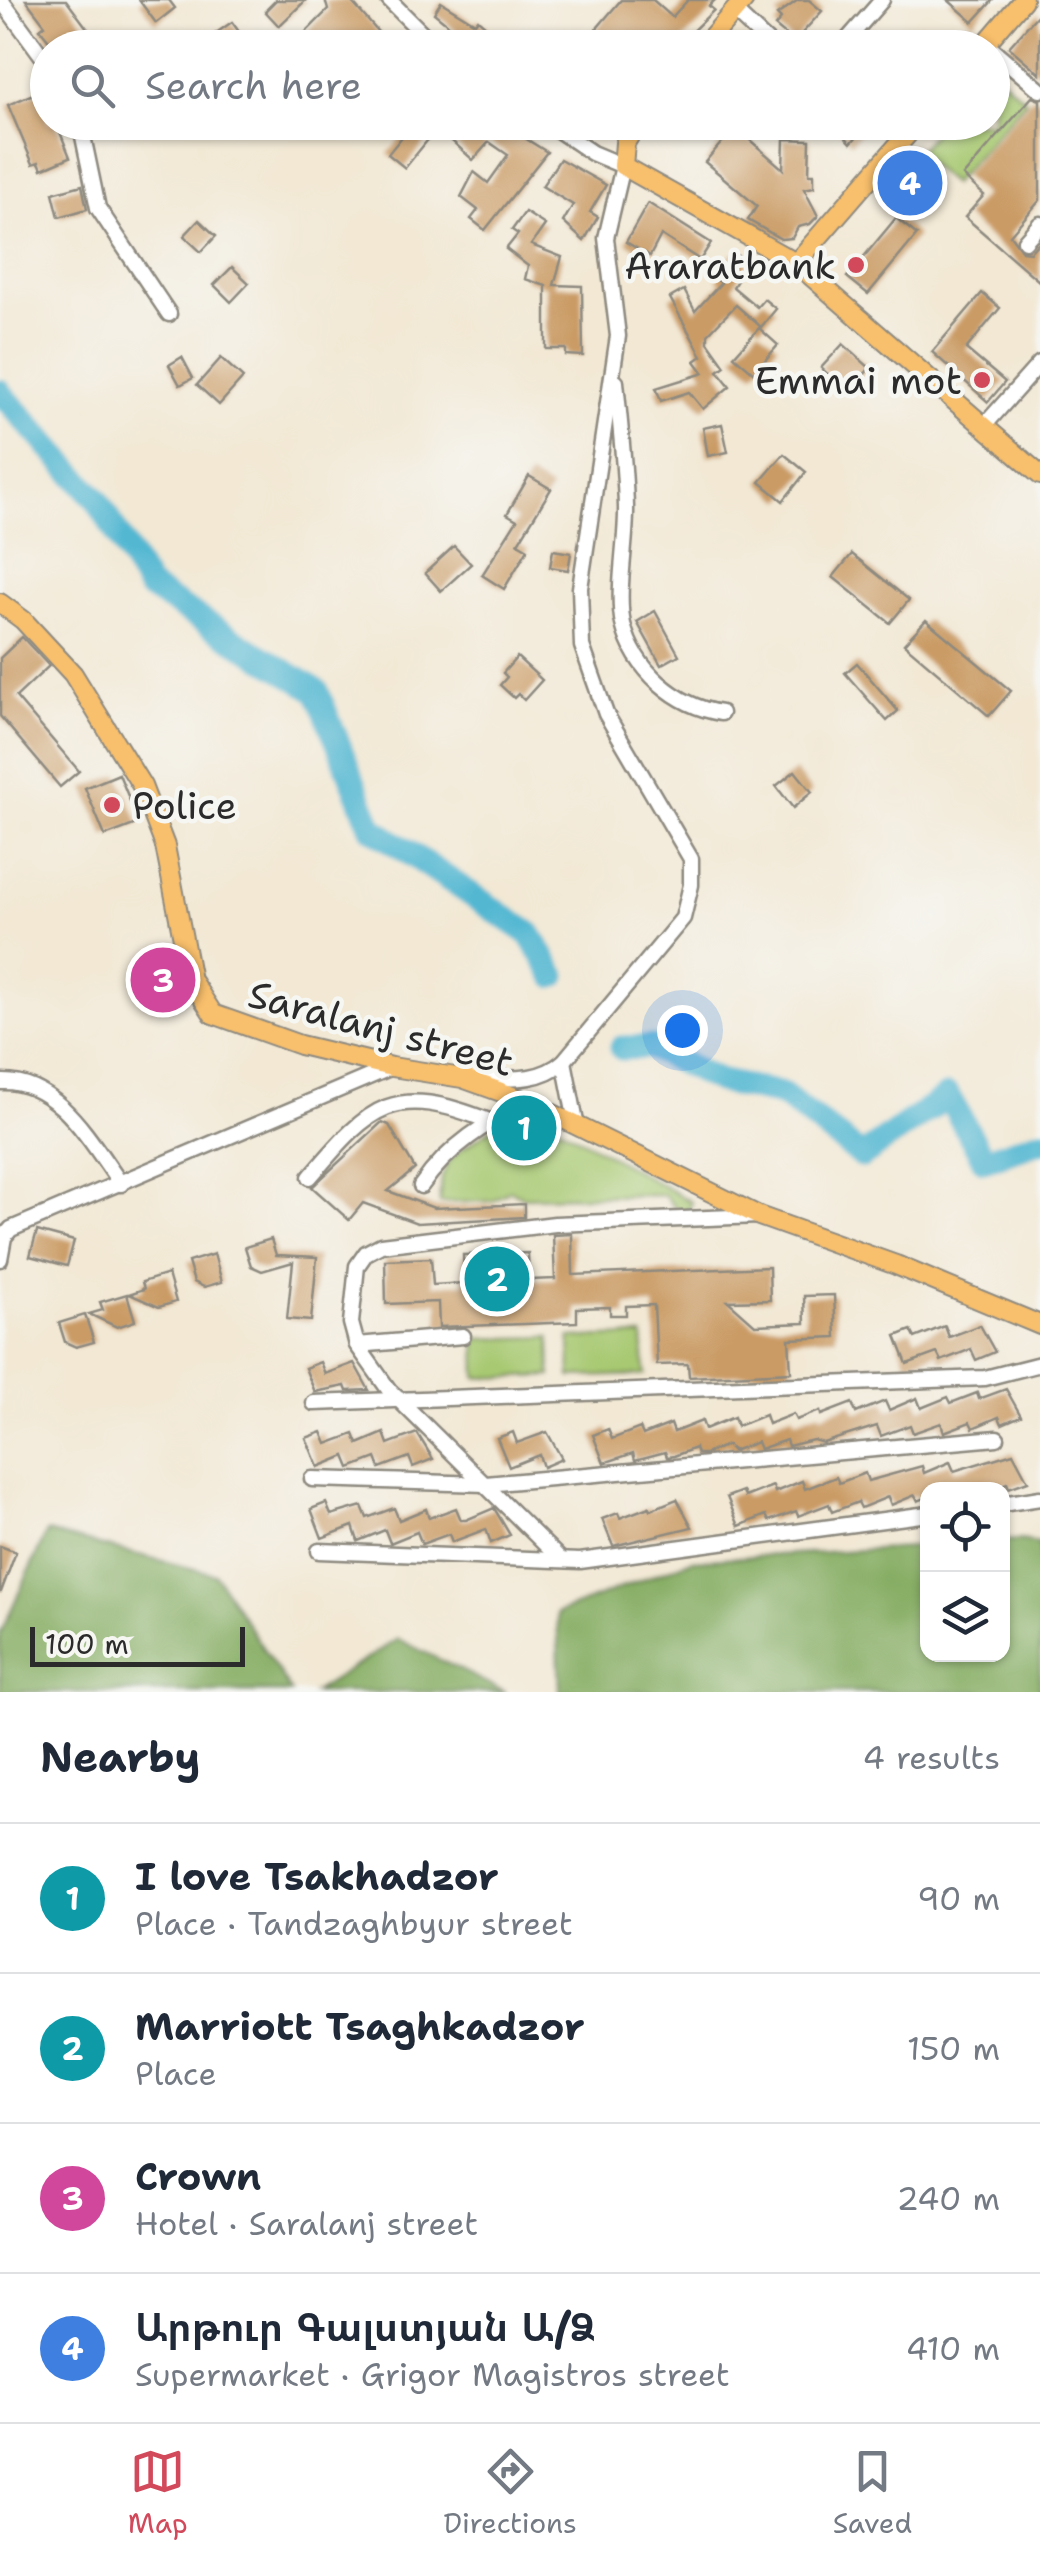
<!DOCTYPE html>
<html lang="en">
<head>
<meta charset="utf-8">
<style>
  body { margin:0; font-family:"Shantell Sans","Noto Sans Armenian",sans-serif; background:#f6f6f7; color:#1f2937 }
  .controls { position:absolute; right:30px; bottom:30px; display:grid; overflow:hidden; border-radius:20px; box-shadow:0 2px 8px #0004 }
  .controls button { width:90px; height:90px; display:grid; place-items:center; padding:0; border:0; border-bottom:2px solid #e0e1e3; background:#fff; color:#1f2937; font:50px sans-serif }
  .scale { position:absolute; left:30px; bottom:25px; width:215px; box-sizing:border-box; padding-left:10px; border:5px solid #2b2b2b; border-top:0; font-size:28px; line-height:35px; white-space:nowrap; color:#2b2b2b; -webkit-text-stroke:8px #f6f6f2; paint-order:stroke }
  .you { position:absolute; left:682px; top:1030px; width:35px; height:35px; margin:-25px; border:8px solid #fff; border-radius:50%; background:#1a73e8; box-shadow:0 0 0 15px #1a73e833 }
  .badge { display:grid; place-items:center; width:65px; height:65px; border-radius:50%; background:#d1495b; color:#fff; font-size:32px; font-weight:700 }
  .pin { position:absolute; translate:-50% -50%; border:5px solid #fff; box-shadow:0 2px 10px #0006 }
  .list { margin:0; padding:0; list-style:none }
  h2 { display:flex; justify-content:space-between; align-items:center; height:130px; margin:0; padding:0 40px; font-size:42px }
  h2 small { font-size:32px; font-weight:400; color:#747a83 }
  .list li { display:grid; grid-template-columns:65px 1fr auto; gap:30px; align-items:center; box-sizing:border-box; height:150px; padding:0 40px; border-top:2px solid #e0e1e3 }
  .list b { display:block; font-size:38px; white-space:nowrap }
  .list p { margin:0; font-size:32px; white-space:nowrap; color:#747a83 }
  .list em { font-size:32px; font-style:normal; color:#747a83 }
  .icon { flex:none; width:55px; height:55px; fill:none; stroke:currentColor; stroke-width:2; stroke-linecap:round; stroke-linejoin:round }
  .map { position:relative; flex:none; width:1040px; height:1692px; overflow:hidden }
  .search { position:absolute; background:#fff; box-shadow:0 2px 8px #0004; left:30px; right:30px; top:30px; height:110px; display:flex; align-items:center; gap:25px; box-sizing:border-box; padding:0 35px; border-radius:55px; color:#747a83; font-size:38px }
  .sheet { height:730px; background:#fff }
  nav { display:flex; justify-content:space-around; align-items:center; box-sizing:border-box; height:140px; border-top:2px solid #e0e1e3; background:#fff; font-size:28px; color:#747a83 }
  nav a { display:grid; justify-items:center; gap:5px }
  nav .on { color:#d1495b }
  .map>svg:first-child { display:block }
  .green { fill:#a8c972; stroke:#6a7a4e; stroke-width:2.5 }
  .forest { fill:#86ad64; stroke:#586c48; stroke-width:2.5 }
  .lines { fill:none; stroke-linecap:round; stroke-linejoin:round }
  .river { stroke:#53b7d2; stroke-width:25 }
  .building { fill:#ca9b65 }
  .minor-casing { stroke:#8e8a80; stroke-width:19 }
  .major-casing { stroke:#8e8a80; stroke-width:22 }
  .minor { stroke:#fff; stroke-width:14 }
  .major { stroke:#f8bf6c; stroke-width:18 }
  .poi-dot { fill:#d1495b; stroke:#f6f6f2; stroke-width:4 }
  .labels { text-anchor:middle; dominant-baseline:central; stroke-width:9; stroke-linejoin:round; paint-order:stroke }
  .poi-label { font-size:38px; fill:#2b2b2b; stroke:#f6f6f2; text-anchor:end }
  .street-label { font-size:38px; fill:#2b2b2b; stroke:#f6f6f2 }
</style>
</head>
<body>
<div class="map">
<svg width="1040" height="1692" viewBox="0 0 1040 1692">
  <rect width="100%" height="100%" fill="#f6f6f2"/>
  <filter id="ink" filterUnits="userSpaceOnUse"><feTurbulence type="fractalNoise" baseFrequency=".01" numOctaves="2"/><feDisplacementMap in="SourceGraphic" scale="20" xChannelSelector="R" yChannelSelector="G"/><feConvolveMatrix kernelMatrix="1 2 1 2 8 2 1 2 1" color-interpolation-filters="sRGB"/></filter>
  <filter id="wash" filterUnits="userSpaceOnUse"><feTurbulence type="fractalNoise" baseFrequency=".0048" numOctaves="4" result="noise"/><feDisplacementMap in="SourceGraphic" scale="40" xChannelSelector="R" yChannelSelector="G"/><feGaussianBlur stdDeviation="2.25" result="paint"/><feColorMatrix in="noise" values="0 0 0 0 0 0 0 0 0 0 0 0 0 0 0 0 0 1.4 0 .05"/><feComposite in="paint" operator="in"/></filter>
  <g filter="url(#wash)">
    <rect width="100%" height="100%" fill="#f2e8d4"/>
    <g class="green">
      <path d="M993 71 1026 100 952 184 916 153 943 123 992 122Z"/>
      <path d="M546 1119 691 1202 689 1211 677 1210 664 1195 524 1197 510 1190 493 1201 440 1203C437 1156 462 1151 496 1125L501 1132 536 1131Z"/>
      <path d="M643 1336 645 1375 571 1377 570 1338Z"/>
      <path d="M550 1337 551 1376 477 1378 476 1339Z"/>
    </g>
    <g class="forest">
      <path d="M47 1532 215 1574 291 1692H0V1634Z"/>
      <path d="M1020 1540 1040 1543V1692H560L557 1613 692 1560 927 1546 928 1654H1002L1003 1541Z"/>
      <path d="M398 1639 505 1692H314Z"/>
    </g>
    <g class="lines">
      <g class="river">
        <path d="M0 392 98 501 148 587 317 691 372 828 530 934 555 976"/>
        <path d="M622 1048 650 1047 718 1081 781 1094 862 1156 948 1096 984 1160 1040 1141"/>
      </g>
    </g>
    <g id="blocks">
      <g class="building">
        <path d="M26 0H66L93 36 77 48H63L58 40 52 44 40 29 45 25Z"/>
        <path d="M139 0H169L175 8 156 23Z"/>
        <path d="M276 0H306L279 26 265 11Z"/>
        <path d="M325 0H350L392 48H320L305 33 328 10Z"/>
        <path d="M621 0H653L672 17 688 0H715L709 6 714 10 675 48H580Z"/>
        <path d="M798 0H809L822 11 794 42 775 26 781 19 777 15Z"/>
        <path d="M948 0H993L973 22Z"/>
        <path d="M441 2 475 23 478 19 494 33 477 48 434 13Z"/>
        <path d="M1040 12V74L1009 47Z"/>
        <path d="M232 22 245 40 236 48H216L209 38Z"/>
        <path d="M42 90 48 122H56L70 157 42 169 39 162 33 164 8 105Z"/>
        <path d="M1032 97 1040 100V200L1010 235 1022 251 1030 252 1040 241V282L965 217 984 195 963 176Z"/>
        <path d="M414 122 431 136 405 168 388 154Z"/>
        <path d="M450 122H499L547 152 485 230 471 219 478 210 461 197 474 172 488 183 508 155 489 142 473 160 443 133Z"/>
        <path d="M832 122H870L851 143Z"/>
        <path d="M735 127 783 169 784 139 810 140 809 174H814V187L804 189 818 216 810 224 798 227 792 238 781 239 748 220 757 206 705 162Z"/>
        <path d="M560 159 606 185 590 212 598 217 584 241 563 222 573 205 542 186Z"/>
        <path d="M911 159 930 175 912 196 893 179Z"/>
        <path d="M82 185 87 209 59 217 53 193Z"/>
        <path d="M648 203 711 243 700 260 661 235 650 256 626 242Z"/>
        <path d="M525 212 545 225 531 245 562 257 554 285 582 286 583 356 566 355V349H546V286L525 279 528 266 506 249 518 234 512 230Z"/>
        <path d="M896 218 917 235 868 294 847 277Z"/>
        <path d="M199 220 216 236 201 252 184 236Z"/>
        <path d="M733 253 748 262 733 287 757 307 764 299 776 309 761 327 736 305 708 334V342L725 366 718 371 730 386 703 409 689 392 661 401 656 388 704 373 695 361 702 356 670 298 684 290 695 311 721 283 717 280Z"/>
        <path d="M232 267 249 283 231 302 214 285Z"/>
        <path d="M982 293 1000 308 966 349 1005 382 988 402 932 352Z"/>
        <path d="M759 328 778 345 754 373 734 356Z"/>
        <path d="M843 344 870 368 848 392 821 368Z"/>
        <path d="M182 357 193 378 180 385 169 365Z"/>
        <path d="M221 358 243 378 219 405 197 385Z"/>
        <path d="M722 424 728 452 708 456 703 428Z"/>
        <path d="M784 454 806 472 783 501 760 482Z"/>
        <path d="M529 476 551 489 518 543 528 549 504 589 482 575 517 520 507 514Z"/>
        <path d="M454 546 471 564 441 591 425 573Z"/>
        <path d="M553 550 571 553 568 570 550 567Z"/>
        <path d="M852 554 909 600 890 623 833 577Z"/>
        <path d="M655 611 679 655 661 665 637 622Z"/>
        <path d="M926 620 1011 691 989 716 904 644Z"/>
        <path d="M22 637 49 666 16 697 79 771 60 787 0 716V658Z"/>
        <path d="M517 657 542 680 524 700 518 694 514 698 500 685 507 677 503 673Z"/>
        <path d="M857 663 898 711 887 721 845 673Z"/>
        <path d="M795 771 812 792 793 808 776 786Z"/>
        <path d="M119 774 139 823 105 836 85 788Z"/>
        <path d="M171 973 173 997 157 999 155 974Z"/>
        <path d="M382 1122 389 1125 415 1169 388 1191 434 1208 524 1204V1217L417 1223 363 1203 349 1220 312 1187Z"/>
        <path d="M37 1231 74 1241 67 1266 30 1256Z"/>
        <path d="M572 1234 573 1275 769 1267 770 1300 728 1301 755 1325 805 1323 804 1296 834 1295 836 1337 789 1339 791 1372 689 1377 688 1364 657 1365 654 1305 626 1306V1315H610V1307L577 1308V1322L439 1327 438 1302 386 1304 385 1260 431 1258 433 1285 464 1283 463 1255 528 1253 529 1280 555 1279 553 1235Z"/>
        <path d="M271 1239 276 1255 317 1257 311 1321 287 1319 293 1262 262 1271 251 1266 245 1247Z"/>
        <path d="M214 1254 222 1282 204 1287 194 1282 188 1262Z"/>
        <path d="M168 1274 176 1302 159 1307 129 1294 144 1289 142 1282Z"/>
        <path d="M127 1294 135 1321 117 1327 89 1314 103 1310 100 1302Z"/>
        <path d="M85 1315 94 1342 76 1347 65 1342 59 1323Z"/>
        <path d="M980 1325 995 1352 976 1360 971 1349 941 1361 937 1353 907 1364 896 1336 911 1330 915 1338 945 1326 949 1337Z"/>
        <path d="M320 1362 325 1374 354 1363 369 1390 347 1391 345 1386 315 1392 305 1368Z"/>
        <path d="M1006 1389 1021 1416 1002 1424 999 1417 973 1428 970 1422 944 1432 941 1423 913 1433 910 1425 881 1436 877 1426 823 1443 813 1440 788 1446 786 1440 760 1449 757 1442 733 1451 727 1445 705 1454H697L695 1448 674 1456 667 1457 665 1452 635 1460 633 1453 604 1463 593 1435 608 1429 612 1439 640 1428 643 1435 671 1424 674 1432 702 1421 705 1429 734 1417 737 1426 765 1415 768 1424 793 1414 796 1420 820 1411 821 1415 852 1403 856 1413 885 1401 889 1410 917 1398 921 1408 948 1397 951 1403 977 1393 979 1399Z"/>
        <path d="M322 1432 327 1444 354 1434 358 1444 384 1433 388 1444 417 1433 433 1459 413 1467 409 1457 380 1468 376 1458 350 1468 345 1456 318 1467 306 1438Z"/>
        <path d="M513 1432 517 1443 547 1432 562 1459 543 1467 539 1455 509 1467 497 1438Z"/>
        <path d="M1013 1453 1028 1481 1009 1488 1007 1483 990 1490 975 1486 928 1490V1497L918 1501 915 1495 891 1505 888 1497 861 1508 858 1502 832 1512 829 1504 798 1516 796 1511 769 1521 766 1515 739 1526 727 1497 743 1491 745 1497 773 1486 775 1492 802 1481 805 1489 836 1477 839 1483 865 1473 868 1481 922 1466 924 1473 950 1462 954 1471Z"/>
        <path d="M677 1499 692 1527 613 1546 602 1519 618 1513 620 1518 649 1507 650 1510Z"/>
        <path d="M326 1503 331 1515 362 1506 367 1518 394 1508 399 1520 426 1509 429 1518 456 1508 461 1520H466L494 1508 510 1535 491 1543 486 1529 452 1542 449 1534 422 1544 417 1532 390 1543 385 1530 358 1541 353 1526 322 1538 311 1509Z"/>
        <path d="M0 1546 16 1552 1 1592H0Z"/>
      </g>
    </g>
  </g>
  <g filter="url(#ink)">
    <use href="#blocks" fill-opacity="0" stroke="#8e8a80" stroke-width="2.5"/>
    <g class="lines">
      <defs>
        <g id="minor">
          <path d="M1 0 48 64"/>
          <path d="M389 0 437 48"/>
          <path d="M734 11 774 48"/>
          <path d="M840 48 882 0"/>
          <path d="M992 49 1040 90"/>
          <path d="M80 122 98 208 169 314"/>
          <path d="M1025 241 1040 224"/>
          <path d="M616 382C620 423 625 465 626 507 627 541 616 592 623 624 634 670 676 706 721 713"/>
          <path d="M983 427 1040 363"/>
          <path d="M564 1061 576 1122"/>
          <path d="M472 1078C506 1078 538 1084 564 1061L683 918 691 885V859L606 714 582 646 580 588 618 336 606 238 623 166 592 153 546 122"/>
          <path d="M0 1082C58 1079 91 1143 121 1184"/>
          <path d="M310 1177C372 1104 393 1083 489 1121"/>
          <path d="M421 1186C448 1146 487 1122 529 1102"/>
          <path d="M0 1259 4 1237 11 1229 392 1067"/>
          <path d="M357 1345 463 1336"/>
          <path d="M314 1403 985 1378 1040 1364"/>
          <path d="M312 1479 486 1484 997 1438"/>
          <path d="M1002 1504 1040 1498"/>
          <path d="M319 1551 580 1561 928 1514"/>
          <path d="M560 1559 389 1390 357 1345 351 1323 357 1266 366 1253 381 1245 555 1224 759 1216"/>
        </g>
        <g id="major">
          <path d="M702 48 744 0"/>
          <path d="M982 48 1023 0"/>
          <path d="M638 122 625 143 623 166 796 263 1040 475"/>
          <path d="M796 263 918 122"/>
          <path d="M0 603 23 620 73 674 142 786 165 846 191 980 213 1014 300 1045 392 1067 462 1078 529 1102 759 1216 896 1265 1040 1325"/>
        </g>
      </defs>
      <use href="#minor" class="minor-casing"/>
      <use href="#major" class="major-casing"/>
      <use href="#minor" class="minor"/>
      <use href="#major" class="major"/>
    </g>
  </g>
  <g class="poi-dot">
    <circle cx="856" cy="265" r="10"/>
    <circle cx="982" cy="380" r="10"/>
    <circle cx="112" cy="805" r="10"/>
  </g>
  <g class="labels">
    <g class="poi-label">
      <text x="836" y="265">Araratbank</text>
      <text x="962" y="380">Emmai mot</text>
      <text x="132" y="805" text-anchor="start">Police</text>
    </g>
    <g class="street-label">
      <text transform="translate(381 1028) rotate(15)">Saralanj street</text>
    </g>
  </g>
</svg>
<div class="controls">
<button><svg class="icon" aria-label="locate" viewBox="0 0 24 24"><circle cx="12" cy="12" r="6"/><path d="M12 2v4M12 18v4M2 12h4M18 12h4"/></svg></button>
<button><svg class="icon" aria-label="layers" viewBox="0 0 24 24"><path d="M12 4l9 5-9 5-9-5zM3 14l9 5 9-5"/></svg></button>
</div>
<div class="scale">100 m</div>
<div class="you"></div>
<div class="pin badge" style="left:524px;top:1128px;background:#0f9aa8">1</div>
<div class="pin badge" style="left:497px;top:1279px;background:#0f9aa8">2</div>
<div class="pin badge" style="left:163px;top:980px;background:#d1479c">3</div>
<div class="pin badge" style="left:910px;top:183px;background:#3f7fe0">4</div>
<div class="search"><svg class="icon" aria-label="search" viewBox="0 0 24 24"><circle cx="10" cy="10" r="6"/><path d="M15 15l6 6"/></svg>Search here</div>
</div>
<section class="sheet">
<h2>Nearby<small>4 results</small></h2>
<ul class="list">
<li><span class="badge" style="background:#0f9aa8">1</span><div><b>I love Tsakhadzor</b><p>Place · Tandzaghbyur street</p></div><em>90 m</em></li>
<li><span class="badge" style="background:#0f9aa8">2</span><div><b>Marriott Tsaghkadzor</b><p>Place</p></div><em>150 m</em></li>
<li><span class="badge" style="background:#d1479c">3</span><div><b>Crown</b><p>Hotel · Saralanj street</p></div><em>240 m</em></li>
<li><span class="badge" style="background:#3f7fe0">4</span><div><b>Արթուր Գալստյան Ա/Ձ</b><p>Supermarket · Grigor Magistros street</p></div><em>410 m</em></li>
</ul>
</section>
<nav>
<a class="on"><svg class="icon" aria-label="map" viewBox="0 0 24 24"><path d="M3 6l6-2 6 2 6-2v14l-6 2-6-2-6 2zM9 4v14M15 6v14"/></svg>Map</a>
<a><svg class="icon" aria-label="directions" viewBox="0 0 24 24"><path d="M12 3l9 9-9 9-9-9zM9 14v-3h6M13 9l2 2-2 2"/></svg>Directions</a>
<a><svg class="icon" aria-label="saved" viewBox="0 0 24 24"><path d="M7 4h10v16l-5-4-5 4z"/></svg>Saved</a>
</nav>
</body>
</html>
